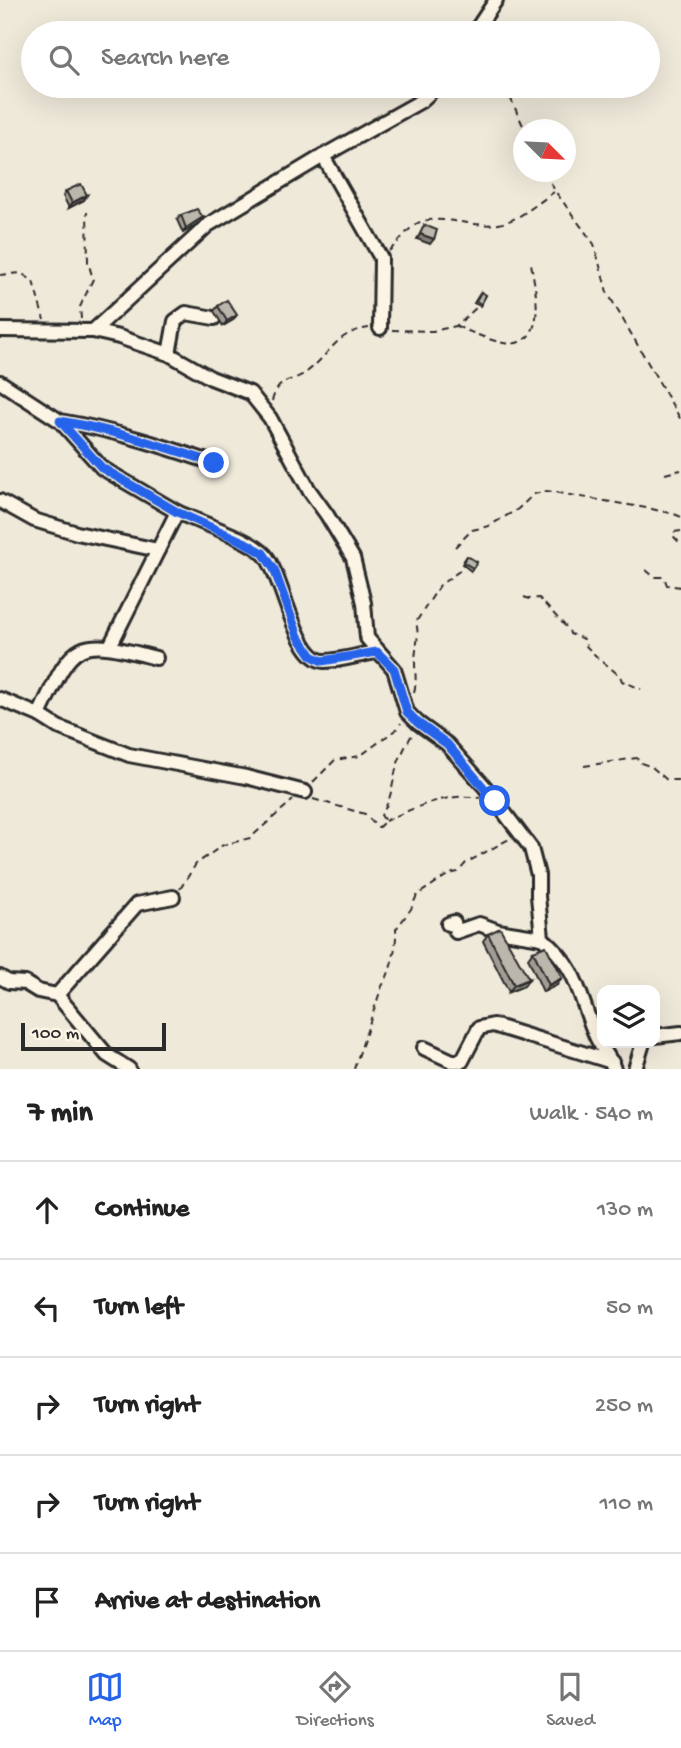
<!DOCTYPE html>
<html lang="en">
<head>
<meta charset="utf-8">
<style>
  body { margin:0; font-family:"Gochi Hand",sans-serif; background:#f2f2f2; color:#222 }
  .controls { position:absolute; right:21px; bottom:21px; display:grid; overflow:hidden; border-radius:14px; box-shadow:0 7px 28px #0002 }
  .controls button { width:63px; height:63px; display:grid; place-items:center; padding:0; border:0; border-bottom:2px solid #e0e0e0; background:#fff; color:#222; font:35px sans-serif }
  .compass { position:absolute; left:513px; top:119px; width:63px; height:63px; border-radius:50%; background:#fff; box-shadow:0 7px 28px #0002; rotate:114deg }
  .scale { position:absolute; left:21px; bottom:18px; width:145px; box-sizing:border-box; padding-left:7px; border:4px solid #2b2b2b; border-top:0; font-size:19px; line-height:24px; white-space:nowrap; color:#2b2b2b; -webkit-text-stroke:5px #fcf5e5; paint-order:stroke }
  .stop { position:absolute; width:21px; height:21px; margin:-16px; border:5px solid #2563eb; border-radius:50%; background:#fff }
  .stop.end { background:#2563eb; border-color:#fff; box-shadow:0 2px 7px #0008 }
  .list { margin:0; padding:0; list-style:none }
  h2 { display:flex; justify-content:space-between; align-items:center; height:91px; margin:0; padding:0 28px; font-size:30px }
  h2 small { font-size:23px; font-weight:400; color:#767676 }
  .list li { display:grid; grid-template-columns:46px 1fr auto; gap:21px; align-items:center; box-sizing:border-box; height:98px; padding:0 28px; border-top:2px solid #e0e0e0 }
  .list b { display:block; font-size:26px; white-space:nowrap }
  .list em { font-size:23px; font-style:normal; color:#767676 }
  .icon { flex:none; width:38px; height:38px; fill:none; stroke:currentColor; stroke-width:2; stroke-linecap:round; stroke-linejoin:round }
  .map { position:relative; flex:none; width:681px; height:1069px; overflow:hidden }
  .search { position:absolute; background:#fff; box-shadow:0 7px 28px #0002; left:21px; right:21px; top:21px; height:77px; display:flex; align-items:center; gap:18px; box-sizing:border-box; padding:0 24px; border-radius:38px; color:#767676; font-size:26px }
  .sheet { height:581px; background:#fff }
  nav { display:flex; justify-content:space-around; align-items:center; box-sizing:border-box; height:98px; border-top:2px solid #e0e0e0; background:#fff; font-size:19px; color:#767676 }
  nav a { display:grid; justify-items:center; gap:4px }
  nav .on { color:#2563eb }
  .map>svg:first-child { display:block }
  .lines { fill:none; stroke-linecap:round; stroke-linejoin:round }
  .minor-casing { stroke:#2b2b2b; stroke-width:18 }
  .path { stroke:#2b2b2b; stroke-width:2; stroke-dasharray:7 5; stroke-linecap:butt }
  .minor { stroke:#fcf5e5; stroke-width:12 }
  .wall { fill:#a29d94; stroke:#2b2b2b; stroke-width:2 }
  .shaded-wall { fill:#848078; stroke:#2b2b2b; stroke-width:2 }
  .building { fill:#bcb7ac; stroke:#2b2b2b; stroke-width:2 }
  .route { stroke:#2563eb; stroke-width:9 }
</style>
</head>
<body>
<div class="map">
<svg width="681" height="1069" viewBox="0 0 681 1069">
  <rect width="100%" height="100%" fill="#efe9da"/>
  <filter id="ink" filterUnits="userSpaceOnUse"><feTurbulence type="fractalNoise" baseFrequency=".0143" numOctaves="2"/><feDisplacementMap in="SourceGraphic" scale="14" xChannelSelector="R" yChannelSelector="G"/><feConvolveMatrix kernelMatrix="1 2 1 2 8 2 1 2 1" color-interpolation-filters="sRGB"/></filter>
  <g filter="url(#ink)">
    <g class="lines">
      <defs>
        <g id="minor">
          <path d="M474 33 496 0"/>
          <path d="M323 156 381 258 380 328"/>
          <path d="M0 330 93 331 119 337 169 354 211 378 250 393 270 418 309 490 327 515 353 558 364 603 367 638 394 669 407 712 418 723 447 744 485 787 531 848 538 875V896L542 938C579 969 578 994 595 1034 600 1047 610 1056 614 1069"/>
          <path d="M93 331 208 225 323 156 421 101 437 86"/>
          <path d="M169 354 175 321 186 313 214 318"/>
          <path d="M0 382 60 421 102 468 177 512 110 646"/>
          <path d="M60 421C113 430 163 446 213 463"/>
          <path d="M0 501 34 520 77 533 158 550"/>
          <path d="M177 512C198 522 251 539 265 555 283 576 295 659 324 661 341 661 361 654 377 652"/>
          <path d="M0 699 39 715 58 727 129 755 246 777 305 792"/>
          <path d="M39 715C74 641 74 636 156 658"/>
          <path d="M448 924 454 922 456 932 479 924 498 931 542 938"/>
          <path d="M0 977 9 982 25 983 38 991 57 995 107 1055 129 1069"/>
          <path d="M57 995 137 904 173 897"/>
          <path d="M655 1036 681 1033"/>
          <path d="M424 1048 452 1061H462L479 1028 493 1025 612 1062"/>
          <path d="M635 1069 643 1043"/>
        </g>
      </defs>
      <use href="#minor" class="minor-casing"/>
      <g class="path">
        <path d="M505 86 525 130"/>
        <path d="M545 172 555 191 594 244 607 292 681 420"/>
        <path d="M389 251C396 245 410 227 416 224 437 212 477 230 503 223 521 218 538 203 554 192"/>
        <path d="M0 275 21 273 33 281 44 320"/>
        <path d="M81 319 80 307 93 279 88 262 87 212"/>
        <path d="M456 326C469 331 502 347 516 343 548 335 534 285 531 263"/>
        <path d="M392 330 433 331 456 326 477 307"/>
        <path d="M272 401C279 375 292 384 308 371 331 353 336 332 369 328"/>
        <path d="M665 474 681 470"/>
        <path d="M681 531 674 532 673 536 681 544"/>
        <path d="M455 547 472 530 489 526 518 509 534 494 547 491 652 509C662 512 672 512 681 517"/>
        <path d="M646 570 654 577H664L667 585 681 587"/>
        <path d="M524 597 529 599 539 598 569 630 570 634 584 639 586 646 597 657 620 676 622 681 641 689"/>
        <path d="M414 692C417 682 415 673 415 663 415 648 420 638 416 622L440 585 462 569"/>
        <path d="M584 766 637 758 641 763 652 767 667 780H681"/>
        <path d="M313 782 335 760 360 756 398 728 401 723"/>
        <path d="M313 799 365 814 377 827H379L385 821 381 815C391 801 392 786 396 769 400 756 406 745 413 733"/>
        <path d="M385 821C414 808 447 792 480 798"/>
        <path d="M180 889 196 864 223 845 250 838 293 800"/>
        <path d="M354 1069 382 986C391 973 397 946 396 929L411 909 417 895 449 874 458 872 466 863 511 838"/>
      </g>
      <use href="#minor" class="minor"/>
    </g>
    <g class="wall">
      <path d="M66 191 87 195 84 200 69 208 63 196Z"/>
      <path d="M181 215 203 217 200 222 183 233 177 220Z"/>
      <path d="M481 292 486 295 480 306 474 303Z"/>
      <path d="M218 306 233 320 223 326 214 311Z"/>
      <path d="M467 556 477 562 471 571 462 564Z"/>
      <path d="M488 934 529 979 524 986 509 992 483 941Z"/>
      <path d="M533 951 557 985 543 992 528 958Z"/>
    </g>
    <g class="shaded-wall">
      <path d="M87 195 84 200 69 208 72 203Z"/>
      <path d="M203 217 200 222 183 233 186 228Z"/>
      <path d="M420 234 434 239 430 244 417 239Z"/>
      <path d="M237 315 233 320 223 326 227 321Z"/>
      <path d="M562 978 557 985 543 992 549 985Z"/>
      <path d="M529 979 524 986 509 992 514 985Z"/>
    </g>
    <g class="building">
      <path d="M81 184 87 195 72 203 66 191Z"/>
      <path d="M197 209 203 217 186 228 181 215Z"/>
      <path d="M424 225 437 230 434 239 420 234Z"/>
      <path d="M481 292 486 295 481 304 476 301Z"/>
      <path d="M227 300 237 315 227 321 218 306Z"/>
      <path d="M467 556 477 562 473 568 463 562Z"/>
      <path d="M500 928 529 979 514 985 488 934Z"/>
      <path d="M546 946 562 978 549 985 533 951Z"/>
    </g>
  </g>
  <g class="lines" filter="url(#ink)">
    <path class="route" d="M214 463C163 446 113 430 60 421L102 468 177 512 244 542 263 553 274 569 298 636 312 656 322 661 377 652 394 669 407 712 418 723 447 744 495 801"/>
  </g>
</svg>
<div class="controls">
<button><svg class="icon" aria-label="layers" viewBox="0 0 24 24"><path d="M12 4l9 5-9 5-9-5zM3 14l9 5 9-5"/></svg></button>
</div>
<svg class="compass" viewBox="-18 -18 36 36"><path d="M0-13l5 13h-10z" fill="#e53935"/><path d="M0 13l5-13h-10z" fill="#767676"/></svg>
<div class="scale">100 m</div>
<div class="stop" style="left:495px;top:801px"></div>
<div class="stop end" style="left:214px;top:463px"></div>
<div class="search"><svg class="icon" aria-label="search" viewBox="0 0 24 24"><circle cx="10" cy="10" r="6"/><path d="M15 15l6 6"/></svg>Search here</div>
</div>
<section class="sheet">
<h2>7 min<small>Walk · 540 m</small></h2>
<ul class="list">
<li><svg class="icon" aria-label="ahead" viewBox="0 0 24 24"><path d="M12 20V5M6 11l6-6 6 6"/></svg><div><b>Continue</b></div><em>130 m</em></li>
<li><svg class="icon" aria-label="left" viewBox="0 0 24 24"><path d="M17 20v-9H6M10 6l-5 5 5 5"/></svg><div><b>Turn left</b></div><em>50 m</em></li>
<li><svg class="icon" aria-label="right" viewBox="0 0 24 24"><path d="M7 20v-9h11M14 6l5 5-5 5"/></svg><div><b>Turn right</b></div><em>250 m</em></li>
<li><svg class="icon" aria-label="right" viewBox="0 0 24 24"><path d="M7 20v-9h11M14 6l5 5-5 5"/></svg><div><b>Turn right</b></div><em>110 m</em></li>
<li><svg class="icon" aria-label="arrive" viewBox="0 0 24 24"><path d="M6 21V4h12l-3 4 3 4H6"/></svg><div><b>Arrive at destination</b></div></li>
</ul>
</section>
<nav>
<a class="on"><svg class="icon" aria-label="map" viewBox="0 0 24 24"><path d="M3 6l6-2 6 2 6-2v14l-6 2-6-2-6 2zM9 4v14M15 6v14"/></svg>Map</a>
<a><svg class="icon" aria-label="directions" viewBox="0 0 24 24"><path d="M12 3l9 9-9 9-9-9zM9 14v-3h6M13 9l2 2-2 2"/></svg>Directions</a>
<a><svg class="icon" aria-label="saved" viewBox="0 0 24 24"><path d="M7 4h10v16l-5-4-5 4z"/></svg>Saved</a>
</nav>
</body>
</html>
